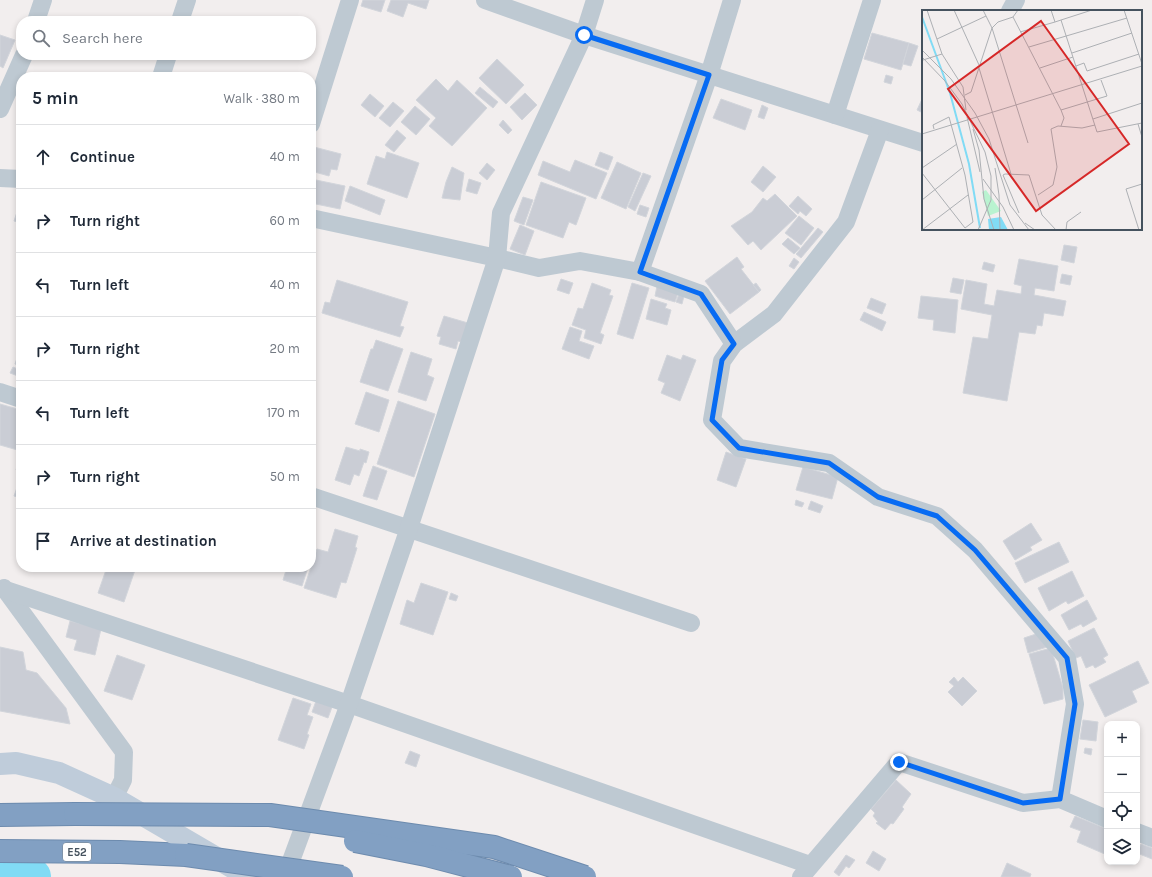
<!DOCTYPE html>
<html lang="en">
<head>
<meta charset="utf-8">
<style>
  body { margin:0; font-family:Karla,sans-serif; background:#f2f2f3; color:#1f2937 }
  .controls { position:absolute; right:12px; bottom:12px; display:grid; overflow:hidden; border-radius:8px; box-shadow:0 2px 6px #0003 }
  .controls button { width:36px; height:36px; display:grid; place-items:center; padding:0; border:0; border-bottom:1px solid #e0e1e3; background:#fff; color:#1f2937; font:20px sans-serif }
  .stop { position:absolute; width:12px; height:12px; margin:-9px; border:3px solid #076bf3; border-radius:50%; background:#fff }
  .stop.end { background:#076bf3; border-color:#fff; box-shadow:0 1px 4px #0008 }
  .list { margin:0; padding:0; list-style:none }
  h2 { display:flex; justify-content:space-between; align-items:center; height:52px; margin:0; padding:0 16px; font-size:17px }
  h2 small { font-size:13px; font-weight:400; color:#747a83 }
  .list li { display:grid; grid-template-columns:26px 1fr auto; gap:12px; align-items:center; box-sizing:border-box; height:64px; padding:0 16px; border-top:1px solid #e0e1e3 }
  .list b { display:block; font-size:15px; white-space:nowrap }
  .list em { font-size:13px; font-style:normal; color:#747a83 }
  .icon { flex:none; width:22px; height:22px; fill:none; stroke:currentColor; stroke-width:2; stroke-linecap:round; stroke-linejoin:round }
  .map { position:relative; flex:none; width:1152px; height:877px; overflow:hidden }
  .search { position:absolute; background:#fff; box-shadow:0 2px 6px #0003; left:16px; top:16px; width:300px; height:44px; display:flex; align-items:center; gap:10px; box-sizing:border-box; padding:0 14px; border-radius:16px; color:#747a83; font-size:15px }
  .panel { position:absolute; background:#fff; box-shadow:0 2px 6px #0003; left:16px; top:72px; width:300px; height:500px; border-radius:16px }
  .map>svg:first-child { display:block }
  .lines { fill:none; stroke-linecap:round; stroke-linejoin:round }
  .river { stroke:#81dbf5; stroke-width:40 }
  .building { fill:#cacdd5; stroke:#d2d5db }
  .highway-casing { stroke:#6d8bae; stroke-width:24 }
  .street { stroke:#bec9d2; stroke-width:18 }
  .secondary { stroke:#bfccda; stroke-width:22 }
  .highway { stroke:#82a0c3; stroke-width:22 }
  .highway-bridge-casing { stroke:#6d8bae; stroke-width:24; stroke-linecap:butt }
  .highway-bridge { stroke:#82a0c3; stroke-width:22 }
  .route { stroke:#076bf3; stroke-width:5 }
  .labels { text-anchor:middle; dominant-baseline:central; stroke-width:3; stroke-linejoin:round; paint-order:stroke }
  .shield { fill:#fff; stroke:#7d868e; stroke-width:1 }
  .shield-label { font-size:11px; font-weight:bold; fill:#45525e }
  .inset-river { fill:none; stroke:#81dbf5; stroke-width:2 }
  .inset-road { fill:none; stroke:#adb0b4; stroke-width:1 }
  .view { fill:#d62828; fill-opacity:0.15; stroke:#d62828; stroke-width:2 }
  .inset-edge { fill:none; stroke:#45525e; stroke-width:2 }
</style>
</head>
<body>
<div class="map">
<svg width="1152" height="877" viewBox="0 0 1152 877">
  <rect width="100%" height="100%" fill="#f2eeee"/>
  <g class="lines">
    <path class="river" d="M0 868 31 877"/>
  </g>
  <g class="building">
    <path d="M363 0H385L381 12 361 6Z"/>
    <path d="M391 0H429L426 9 408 3 403 17 387 11Z"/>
    <path d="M872 33 909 43 901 70 864 59Z"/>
    <path d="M0 35 15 40 3 68 0 66Z"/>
    <path d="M909 43 918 46 911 66 903 64Z"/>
    <path d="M497 59 524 85 506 104 479 78Z"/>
    <path d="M886 75 893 77 891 84 884 82Z"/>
    <path d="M436 79 448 91 457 80 487 108 452 146 429 126 436 118 416 100Z"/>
    <path d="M480 87 498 102 493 108 475 93Z"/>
    <path d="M525 93 537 105 522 120 510 107Z"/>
    <path d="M370 94 384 106 375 117 361 105Z"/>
    <path d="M923 97V113L917 110Z"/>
    <path d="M721 99 752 110 745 130 713 118Z"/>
    <path d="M393 102 404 111 390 127 379 118Z"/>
    <path d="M762 105 768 108 764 119 758 117Z"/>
    <path d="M415 106 430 119 416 135 401 122Z"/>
    <path d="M503 120 512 130 508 134 499 125Z"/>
    <path d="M397 130 406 138 394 152 385 145Z"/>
    <path d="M314 147 341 154 337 170 331 169 329 176 311 171V160Z"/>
    <path d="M387 152 419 163 407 198 367 184 376 156 385 159Z"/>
    <path d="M600 152 613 157 608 170 595 165Z"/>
    <path d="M575 160 607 173 596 199 538 175 543 161 570 172Z"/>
    <path d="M617 162 641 173 626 209 601 198Z"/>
    <path d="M487 163 495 170 487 180 479 173Z"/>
    <path d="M763 166 776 177 763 192 751 182Z"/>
    <path d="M452 167 464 173 460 200 442 198 446 182Z"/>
    <path d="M643 173 651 176 635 211 628 207Z"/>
    <path d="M311 179 345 186 340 209 311 203Z"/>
    <path d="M469 179 481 183 477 194 466 191Z"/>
    <path d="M541 182 586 198 576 225 569 222 563 238 526 225Z"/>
    <path d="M350 186 385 200 380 215 345 201Z"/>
    <path d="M775 194 797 216 761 250 753 241 748 245 731 226 752 212 763 198 767 201Z"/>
    <path d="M798 196 812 209 806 216 800 211 798 214 789 206Z"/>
    <path d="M523 197 533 200 524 225 514 221Z"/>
    <path d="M21 200V223L14 221Z"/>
    <path d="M640 205 649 208 646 217 637 214Z"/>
    <path d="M799 216 814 228 801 245 785 233Z"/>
    <path d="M520 225 534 231 525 255 510 249Z"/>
    <path d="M818 228 823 232 801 258 796 254Z"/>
    <path d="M788 238 800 248 794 254 782 244Z"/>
    <path d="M1064 245 1077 247 1074 263 1061 260Z"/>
    <path d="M737 257 744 267 741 269 759 292 730 314 705 281Z"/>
    <path d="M794 258 799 262 794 269 789 266Z"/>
    <path d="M1019 259 1058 266 1054 291 1035 288 1034 295 1066 301 1063 316 1044 313 1042 326 1037 325 1035 334 1019 332 1007 401 963 393 973 337 988 339 992 315 961 309 966 280 987 284 984 304 994 306 997 290 1021 294 1022 286 1014 284Z"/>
    <path d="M984 262 995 265 993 272 982 269Z"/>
    <path d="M1062 274 1072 276 1070 285 1060 283Z"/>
    <path d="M953 278 964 280 961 294 950 292Z"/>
    <path d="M561 279 573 283 569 294 557 290Z"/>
    <path d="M337 280 408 302 400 326 404 327 400 337 322 313 325 302 330 303Z"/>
    <path d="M592 283 611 290 609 295 613 296 600 333 604 335 601 344 584 338 586 330 572 325 578 308 583 309Z"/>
    <path d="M632 283 649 288 633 339 617 334Z"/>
    <path d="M756 283 761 290 759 292 753 285Z"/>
    <path d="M657 286 678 293 675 302 655 296Z"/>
    <path d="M679 294 684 296 682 304 676 302Z"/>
    <path d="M921 296 958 300 955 333 933 330 934 320 918 318Z"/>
    <path d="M871 298 886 304 882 314 867 308Z"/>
    <path d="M651 299 667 304 665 308 671 310 667 325 646 319Z"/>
    <path d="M864 312 886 322 882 331 860 320Z"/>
    <path d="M444 316 468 323 461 342 458 341 456 349 439 344 441 337 437 336Z"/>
    <path d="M570 327 582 331 579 341 594 346 589 359 562 349Z"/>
    <path d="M376 340 403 349 388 391 360 382 371 349H373Z"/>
    <path d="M21 346V366L15 364Z"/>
    <path d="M411 352 432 359 427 375 434 378 426 401 398 392Z"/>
    <path d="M667 355 681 360 683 355 696 360 680 401 661 393 665 383 658 380Z"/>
    <path d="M13 367 20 370 18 376 10 373Z"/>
    <path d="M21 369V382L17 381Z"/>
    <path d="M366 392 389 400 379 432 355 424Z"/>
    <path d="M398 401 435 414 414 477 377 464Z"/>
    <path d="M0 404 21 410V451L0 445Z"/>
    <path d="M346 447 360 451V449L369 452 366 463 364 462 359 476 354 474 350 485 335 480Z"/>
    <path d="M726 452 746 459 736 487 717 480Z"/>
    <path d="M21 453V471L16 470Z"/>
    <path d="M373 466 387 471 377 500 363 496Z"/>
    <path d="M803 467 838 477 832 499 796 490Z"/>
    <path d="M19 482H21V494L20 498 14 496Z"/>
    <path d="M796 500 804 503 802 507 795 505Z"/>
    <path d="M811 501 823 506 820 513 808 509Z"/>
    <path d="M1031 523 1042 540 1030 547 1032 550 1015 560 1003 541Z"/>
    <path d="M335 529 358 536 355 547 357 548 346 583 341 582 336 598 304 588 317 549 328 552Z"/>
    <path d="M1059 542 1069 562 1025 583 1015 563Z"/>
    <path d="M311 547 315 548 311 559Z"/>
    <path d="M107 567H136L124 602 98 593Z"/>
    <path d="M151 567H164L163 570Z"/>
    <path d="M287 567H308L302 586 283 580Z"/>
    <path d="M1072 571 1084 596 1068 604 1066 601 1049 611 1038 588Z"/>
    <path d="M421 583 448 592 433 635 400 624 407 600 414 603Z"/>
    <path d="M451 593 458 596 456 601 449 599Z"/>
    <path d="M1087 600 1097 619 1083 627 1081 624 1069 630 1061 615Z"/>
    <path d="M70 621 101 629 95 655 74 650 77 640 66 637Z"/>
    <path d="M1094 628 1108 655 1103 658 1106 662 1095 668 1093 665 1086 668 1081 656 1076 658 1068 641Z"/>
    <path d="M1042 632 1047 647 1028 653 1024 638Z"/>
    <path d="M0 647 23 652 26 670 37 673 66 708 70 724 0 711Z"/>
    <path d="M1051 648 1063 688V699L1044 704 1029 654Z"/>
    <path d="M117 655 145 665 132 700 104 691Z"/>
    <path d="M1138 661 1149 683 1132 691 1137 702 1105 717 1089 685Z"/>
    <path d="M954 677 958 682 963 677 977 691 962 706 948 692 954 686 949 682Z"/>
    <path d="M293 698 311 704 307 715 313 717 307 734 309 735 304 749 278 740Z"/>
    <path d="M316 701 332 707 328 718 312 712Z"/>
    <path d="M1083 720 1098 722 1096 741 1080 739Z"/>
    <path d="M1085 748 1092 749 1091 755 1084 753Z"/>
    <path d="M410 751 420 755 416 767 405 763Z"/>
    <path d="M896 780 911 794 902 807 904 809 893 824 891 823 885 830 876 823 878 822 873 816 875 813 871 809Z"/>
    <path d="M1075 816 1107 829V855L1077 842 1081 831 1070 827Z"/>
    <path d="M1141 844 1152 848V859L1137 853Z"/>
    <path d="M873 851 886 859 879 871 866 863Z"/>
    <path d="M846 855 855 860 849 868 846 866 839 876 834 872Z"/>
    <path d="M1007 863 1031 874 1030 877H1001Z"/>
  </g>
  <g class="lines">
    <defs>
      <g id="highway">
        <path d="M0 815 75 814"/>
        <path d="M0 851 120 852 186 855"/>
      </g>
    </defs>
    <use href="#highway" class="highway-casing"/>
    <g class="street">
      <path d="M485 0 584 35 923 143"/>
      <path d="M1010 11 1016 0"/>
      <path d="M36 21 43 0"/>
      <path d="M180 21 187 0"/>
      <path d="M161 77 168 55"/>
      <path d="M0 109 24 55"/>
      <path d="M835 115 872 0"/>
      <path d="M311 124 350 0"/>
      <path d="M880 130 846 222 774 314 734 344 722 361 712 420 739 448 829 463 878 497 937 516 975 550 1067 658 1075 704 1060 799"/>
      <path d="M0 178 21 179"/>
      <path d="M311 218 497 258 539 268 580 261 640 272 701 294 734 344"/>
      <path d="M640 272 709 75 732 0"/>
      <path d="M0 392 21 399"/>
      <path d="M311 496 691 623"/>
      <path d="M4 588 124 752 123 780 114 798"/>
      <path d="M6 590 349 704 810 865"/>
      <path d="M1137 832 1152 838"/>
      <path d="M285 877 349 704 409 528 497 258 501 213 584 35 595 0"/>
      <path d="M801 877 899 762 1023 803 1060 799 1107 819"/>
    </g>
    <path class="secondary" d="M0 764 16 763 59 773 114 798 249 877"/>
    <use href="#highway" class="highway"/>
    <defs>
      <g id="highway-bridge">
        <path d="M75 814 270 815 494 847 585 877"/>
        <path d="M355 841 426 855 511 877"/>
        <path d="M186 855 342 877"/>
      </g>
    </defs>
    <use href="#highway-bridge" class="highway-bridge-casing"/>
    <use href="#highway-bridge" class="highway-bridge"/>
  </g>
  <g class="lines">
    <path class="route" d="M584 35 709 75 640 272 701 294 734 344 722 360 712 420 739 448 829 463 878 497 937 516 975 550 1067 658 1075 704 1060 799 1023 803 899 762"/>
  </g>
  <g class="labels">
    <rect class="shield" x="63" y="843" width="28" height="18" rx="3"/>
    <g class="shield-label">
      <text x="77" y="852">E52</text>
    </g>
  </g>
  <g transform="translate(922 10)">
    <rect width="220" height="220" fill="#f2eeee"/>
    <path d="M64 180 79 201 66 206 60 182Z" fill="#b9f3d0"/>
    <path d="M79 207 86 220H67L66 209Z" fill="#81dbf5"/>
    <path class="inset-river" d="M0 7 28 83 47 154 58 218"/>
    <path class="inset-road" d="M5 0 20 44 41 77 44 100M32 0 57 55M61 0 70 18 106 133M129 0 133 12 139 10 175 122 220 113M202 0 220 54M91 7 139 100 142 108 139 116M139 10 170 0M98 22 133 12M15 29 64 6M107 37 205 8M0 40 29 69 53 103 67 129 88 195 107 220M150 43 210 23M0 47 23 71 40 94 63 142 69 166V190L56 220M1 50 20 44M154 56 162 53 165 61 217 44M57 58 89 164M118 58 151 47M43 85 49 82 70 18 76 12 91 7 96 0M139 100 185 86 179 70M45 107 58 162M171 109 220 93M216 114 220 127M51 119 57 140 62 189 72 220M0 124 220 56M0 158 35 134M73 158 77 185 78 220M0 163 43 218 51 212 43 165 27 107 11 115 12 119M61 169 81 197 92 220M116 185 131 175 135 157 129 119 136 116 160 118 173 115M0 190 40 158M97 203 81 165 83 164 107 165 120 205 134 220M103 213 113 220M0 220 46 185M144 220 145 212 159 202M217 220 204 179 220 174"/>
    <path class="view" d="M119 11 207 134 114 201 26 79Z"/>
    <rect width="220" height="220" class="inset-edge"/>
  </g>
</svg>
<div class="controls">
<button>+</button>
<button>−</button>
<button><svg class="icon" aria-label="locate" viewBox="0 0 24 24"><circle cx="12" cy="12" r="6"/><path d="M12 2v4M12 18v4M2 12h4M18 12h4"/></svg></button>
<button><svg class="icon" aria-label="layers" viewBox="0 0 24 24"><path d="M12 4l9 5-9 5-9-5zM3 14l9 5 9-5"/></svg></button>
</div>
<div class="stop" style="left:584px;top:35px"></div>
<div class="stop end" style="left:899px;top:762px"></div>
<div class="search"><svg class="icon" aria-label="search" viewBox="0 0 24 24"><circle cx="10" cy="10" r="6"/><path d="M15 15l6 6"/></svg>Search here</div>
<section class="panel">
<h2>5 min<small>Walk · 380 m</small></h2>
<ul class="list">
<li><svg class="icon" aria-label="ahead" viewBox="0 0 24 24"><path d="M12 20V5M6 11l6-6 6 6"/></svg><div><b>Continue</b></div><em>40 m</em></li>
<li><svg class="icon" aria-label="right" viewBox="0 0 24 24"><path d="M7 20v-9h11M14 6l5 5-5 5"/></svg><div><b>Turn right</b></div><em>60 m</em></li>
<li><svg class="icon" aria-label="left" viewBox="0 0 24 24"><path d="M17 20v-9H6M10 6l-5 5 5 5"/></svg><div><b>Turn left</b></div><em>40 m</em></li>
<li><svg class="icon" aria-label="right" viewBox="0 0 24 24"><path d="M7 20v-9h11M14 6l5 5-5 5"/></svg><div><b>Turn right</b></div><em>20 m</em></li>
<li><svg class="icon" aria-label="left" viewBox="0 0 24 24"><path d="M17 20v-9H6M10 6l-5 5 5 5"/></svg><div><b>Turn left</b></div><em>170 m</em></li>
<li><svg class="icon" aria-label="right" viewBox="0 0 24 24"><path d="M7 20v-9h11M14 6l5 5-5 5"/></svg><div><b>Turn right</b></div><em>50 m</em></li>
<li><svg class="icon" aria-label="arrive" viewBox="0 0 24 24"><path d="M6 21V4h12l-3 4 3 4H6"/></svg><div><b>Arrive at destination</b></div></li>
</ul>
</section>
</div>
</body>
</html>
